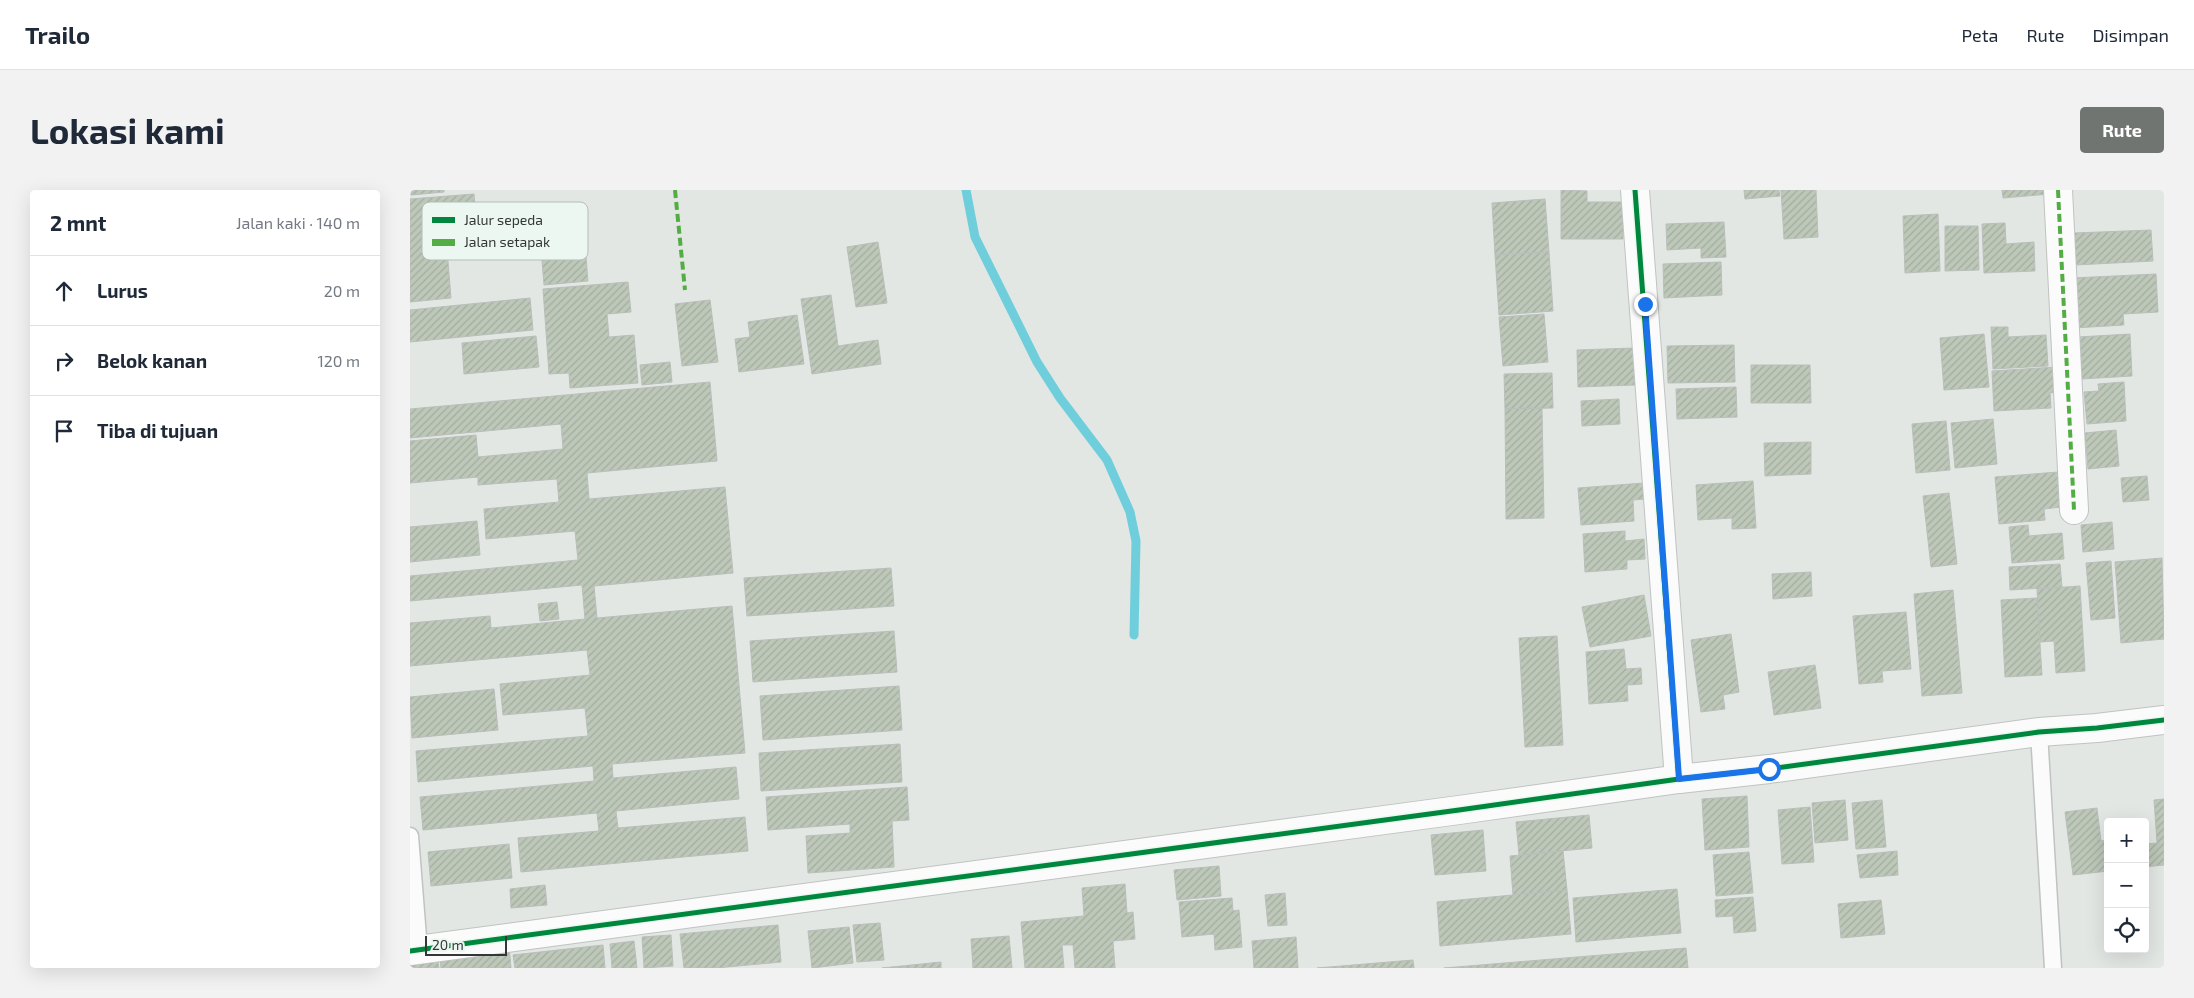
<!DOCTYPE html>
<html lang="id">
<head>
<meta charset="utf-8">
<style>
  body { margin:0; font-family:"Exo 2",sans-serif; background:#f2f2f3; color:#1f2937 }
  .controls { position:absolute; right:15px; bottom:15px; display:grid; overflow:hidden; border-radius:5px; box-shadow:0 5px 20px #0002 }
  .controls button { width:45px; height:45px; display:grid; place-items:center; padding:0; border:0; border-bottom:1px solid #e0e1e3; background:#fff; color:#1f2937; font:25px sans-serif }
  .scale { position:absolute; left:15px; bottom:12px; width:82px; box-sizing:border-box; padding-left:5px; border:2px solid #333735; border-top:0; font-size:14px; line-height:18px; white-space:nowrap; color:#333735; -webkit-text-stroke:4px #ecf7f1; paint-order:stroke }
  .stop { position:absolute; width:15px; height:15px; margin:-11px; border:4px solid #1a73e8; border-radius:50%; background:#fff }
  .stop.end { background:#1a73e8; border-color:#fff; box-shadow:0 1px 5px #0008 }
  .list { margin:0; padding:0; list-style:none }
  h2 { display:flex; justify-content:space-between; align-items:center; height:65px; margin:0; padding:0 20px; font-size:21px }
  h2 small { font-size:16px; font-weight:400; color:#747a83 }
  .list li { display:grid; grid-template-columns:32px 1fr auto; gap:15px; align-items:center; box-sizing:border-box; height:70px; padding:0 20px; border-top:1px solid #e0e1e3 }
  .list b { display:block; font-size:19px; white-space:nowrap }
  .list em { font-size:16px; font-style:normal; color:#747a83 }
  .icon { flex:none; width:28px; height:28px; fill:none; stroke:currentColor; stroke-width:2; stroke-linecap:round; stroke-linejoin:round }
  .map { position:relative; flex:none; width:1754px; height:778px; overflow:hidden; border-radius:5px }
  header { display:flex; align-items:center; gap:30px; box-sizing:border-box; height:70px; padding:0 25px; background:#fff; border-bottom:1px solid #e0e1e3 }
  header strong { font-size:24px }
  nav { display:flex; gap:28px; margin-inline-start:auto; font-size:18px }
  .intro { display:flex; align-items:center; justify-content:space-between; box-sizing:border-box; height:120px; padding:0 30px }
  h1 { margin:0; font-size:35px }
  .button { padding:12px 22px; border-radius:5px; background:#707572; color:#fff; font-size:18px; font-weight:700 }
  main { display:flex; gap:30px; padding:0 30px }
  aside { flex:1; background:#fff; border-radius:5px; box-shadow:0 5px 20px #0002 }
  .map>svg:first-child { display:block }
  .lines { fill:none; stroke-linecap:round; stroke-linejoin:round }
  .stream { stroke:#6fcedc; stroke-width:9 }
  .building { fill:url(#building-hatch); stroke:#babebb }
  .service-casing { stroke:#bfc3c1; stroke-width:19 }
  .minor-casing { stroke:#bfc3c1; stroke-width:30 }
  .service { stroke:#fbfbfb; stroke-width:16 }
  .minor { stroke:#fbfbfb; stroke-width:28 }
  .quiet { stroke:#54ac45; stroke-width:4; stroke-dasharray:8 4; stroke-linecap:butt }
  .cycleway-casing { stroke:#ecf7f1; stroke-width:8 }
  .cycleway { stroke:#00873e; stroke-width:5 }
  .route { stroke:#1a73e8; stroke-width:6 }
  .key { fill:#ecf7f1; stroke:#b4bdb9; stroke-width:1 }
  .key-label { font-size:14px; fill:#333735 }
</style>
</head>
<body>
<header>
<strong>Trailo</strong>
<nav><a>Peta</a><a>Rute</a><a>Disimpan</a></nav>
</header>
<div class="intro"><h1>Lokasi kami</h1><a class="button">Rute</a></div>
<main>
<aside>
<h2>2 mnt<small>Jalan kaki · 140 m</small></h2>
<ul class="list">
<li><svg class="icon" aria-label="ahead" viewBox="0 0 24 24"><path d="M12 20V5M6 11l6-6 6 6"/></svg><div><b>Lurus</b></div><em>20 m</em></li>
<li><svg class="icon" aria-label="right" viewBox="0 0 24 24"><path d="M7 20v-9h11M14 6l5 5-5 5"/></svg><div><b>Belok kanan</b></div><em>120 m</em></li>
<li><svg class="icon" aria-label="arrive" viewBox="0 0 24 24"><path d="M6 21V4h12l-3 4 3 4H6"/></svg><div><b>Tiba di tujuan</b></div></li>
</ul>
</aside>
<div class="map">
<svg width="1754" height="778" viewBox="0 0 1754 778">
  <defs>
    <pattern id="building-hatch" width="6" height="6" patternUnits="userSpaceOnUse" patternTransform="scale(1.25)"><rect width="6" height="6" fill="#bdc8b9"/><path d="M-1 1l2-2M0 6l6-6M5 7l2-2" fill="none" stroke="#a3aca0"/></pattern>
  </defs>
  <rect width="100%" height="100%" fill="#e2e7e4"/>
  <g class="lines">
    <path class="stream" d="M556 0 565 47 627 172 650 208 697 270 720 322 726 351 724 445"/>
  </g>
  <g class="building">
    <path d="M1 0H34V2L1 5Z"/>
    <path d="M1151 0 1177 1V12H1213V49H1151Z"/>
    <path d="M1334 0H1369L1370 6 1335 9Z"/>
    <path d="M1371 0H1406L1408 47 1374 49Z"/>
    <path d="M1592 0H1639L1640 4 1593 8Z"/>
    <path d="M64 4 67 44 36 47 41 108 0 112V9Z"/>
    <path d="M1135 9 1139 62 1085 65 1082 13Z"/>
    <path d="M1528 24 1530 81 1495 83 1493 26Z"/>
    <path d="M1314 32 1316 67 1291 68V58L1257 60 1256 34Z"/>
    <path d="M1595 33 1596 54 1624 52 1625 81 1574 83 1572 34Z"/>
    <path d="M1535 36H1568L1569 80 1535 81Z"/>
    <path d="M1741 40 1743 71 1665 75 1664 43Z"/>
    <path d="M468 52 477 113 446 117 437 57Z"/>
    <path d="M175 55 178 91 134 95 131 59Z"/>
    <path d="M1139 62 1143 121 1089 125 1085 65Z"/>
    <path d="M1311 72 1312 105 1254 108 1253 74Z"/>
    <path d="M1746 84 1748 122 1713 124 1714 135 1664 138 1662 88Z"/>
    <path d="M218 92 221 122 197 124 199 147 224 145 228 193 160 198 159 183 139 184 133 99Z"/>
    <path d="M421 105 428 156 468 150 471 174 402 184 391 109Z"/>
    <path d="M120 108 123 140 0 152V120Z"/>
    <path d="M300 110 308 172 272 176 265 114Z"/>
    <path d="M1134 124 1138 172 1093 176 1089 127Z"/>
    <path d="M387 125 394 174 329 182 325 149 340 147 338 132Z"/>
    <path d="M1581 137H1598V147L1636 145 1638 176 1583 179Z"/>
    <path d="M1574 144 1579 197 1534 200 1530 148Z"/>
    <path d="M1720 144 1722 186 1671 189 1668 147Z"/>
    <path d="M126 146 129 177 54 184 52 153Z"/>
    <path d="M1324 155 1325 192 1258 193 1257 156Z"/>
    <path d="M1224 158 1225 195 1168 197 1167 160Z"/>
    <path d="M260 172 262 192 232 195 230 175Z"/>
    <path d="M1341 175H1400L1401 213H1341Z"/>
    <path d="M1646 177 1647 202 1640 203 1641 218 1584 221 1582 181Z"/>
    <path d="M1142 183 1143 218 1095 219 1094 184Z"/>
    <path d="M300 192 307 271 177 283 179 309 315 297 323 383 184 396 187 428 322 416 335 563 202 574 203 588 326 577 329 609 206 621 208 638 335 627 338 661 111 682 108 648 189 641 187 623 13 640 10 607 184 591 183 576 8 592 6 561 178 546 175 518 93 525 90 494 180 485 177 460 0 476V433L80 426 81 438 175 429 172 395 0 411V386L168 370 165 341 76 349 74 319 149 312 147 289 68 295V287L0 293V251L66 245 68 267 153 259 151 234 0 248V219Z"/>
    <path d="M1714 192 1716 231 1677 234 1674 202 1689 201 1688 194Z"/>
    <path d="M1326 197 1327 227 1267 229 1266 199Z"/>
    <path d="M1209 209 1210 234 1172 236 1171 211Z"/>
    <path d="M1132 218 1134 328 1096 329 1095 219Z"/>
    <path d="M1583 229 1587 274 1545 278 1541 233Z"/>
    <path d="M1536 231 1540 280 1506 283 1502 234Z"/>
    <path d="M1706 240 1709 276 1678 279 1675 243Z"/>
    <path d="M1401 252V284L1355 286 1354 253Z"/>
    <path d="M1648 282 1651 317 1634 319 1635 330 1589 334 1585 287Z"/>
    <path d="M1737 286 1739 310 1713 312 1711 288Z"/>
    <path d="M1343 291 1346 338 1322 339V328L1288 330 1286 295Z"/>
    <path d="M1234 293 1235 309 1223 310 1224 331 1171 335 1168 298Z"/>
    <path d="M1539 303 1547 374 1521 377 1513 306Z"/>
    <path d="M67 331 70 365 0 372V337Z"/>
    <path d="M1702 332 1704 359 1673 362 1671 335Z"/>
    <path d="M1618 335 1619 346 1652 343 1654 369 1602 373 1599 337Z"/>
    <path d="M1215 341V351L1234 349 1235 369 1217 370V379L1175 382 1173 344Z"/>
    <path d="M1752 368 1754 449 1711 453 1705 372Z"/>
    <path d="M1701 371 1705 428 1681 430 1676 373Z"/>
    <path d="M1650 374 1652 397 1600 400 1599 377Z"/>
    <path d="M481 378 484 416 337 426 334 388Z"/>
    <path d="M1401 382 1402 406 1363 409 1362 384Z"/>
    <path d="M1670 396 1675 481 1646 483 1644 451 1630 452 1627 399Z"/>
    <path d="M1543 400 1552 503 1512 506 1504 404Z"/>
    <path d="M1234 405 1241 446 1180 457 1172 417Z"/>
    <path d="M1627 408 1632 485 1595 487 1591 410Z"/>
    <path d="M147 412 149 429 130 431 128 414Z"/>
    <path d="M1496 422 1501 479 1472 481 1473 492 1449 494 1443 426Z"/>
    <path d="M484 441 487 482 343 492 340 451Z"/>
    <path d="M1321 444 1329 502 1313 505 1315 519 1291 522 1281 450Z"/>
    <path d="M1147 446 1153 555 1115 557 1109 448Z"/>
    <path d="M1214 459 1216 479 1231 478 1232 494 1217 495 1218 511 1179 514 1176 462Z"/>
    <path d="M1405 475 1411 518 1364 525 1358 482Z"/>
    <path d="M489 496 492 540 353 550 350 506Z"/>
    <path d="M84 499 88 540 2 548 0 507Z"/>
    <path d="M490 554 492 592 351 601 349 563Z"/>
    <path d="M497 597 499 630 482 631 484 677 398 683 396 646 440 643V634L358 640 356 607Z"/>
    <path d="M1337 606 1339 657 1295 660 1292 609Z"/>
    <path d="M1754 609V675L1735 677V654L1747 653 1744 610Z"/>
    <path d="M1435 610 1438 650 1405 653 1402 613Z"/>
    <path d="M1472 610 1476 657 1446 659 1442 613Z"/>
    <path d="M1400 617 1404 672 1372 674 1368 620Z"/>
    <path d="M1687 618 1691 651 1698 650V681L1663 685 1655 622Z"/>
    <path d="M1179 625 1182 658 1109 665 1106 632Z"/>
    <path d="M1073 640 1076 681 1025 685 1021 645Z"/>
    <path d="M99 654 102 688 21 696 18 662Z"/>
    <path d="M1153 661 1157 700 1103 705 1100 666Z"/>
    <path d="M1487 661 1488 685 1450 688 1447 665Z"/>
    <path d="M1339 662 1343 703 1306 706 1303 665Z"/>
    <path d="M809 676 811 706 767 710 764 680Z"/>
    <path d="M715 694 717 723 723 722 725 749 703 751 705 778H665L663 755H652L654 778H615L611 732 674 726 672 698Z"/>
    <path d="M135 695 137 715 101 718 100 699Z"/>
    <path d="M1267 699 1271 743 1166 752 1163 708Z"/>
    <path d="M1157 700 1161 744 1030 756 1027 712Z"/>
    <path d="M875 703 877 735 858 736 855 705Z"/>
    <path d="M1343 707 1346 741 1324 743 1323 726 1306 727 1305 710Z"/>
    <path d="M822 708 823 721 829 720 832 757 805 760 804 744 772 747 769 712Z"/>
    <path d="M1471 710 1475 744 1431 748 1428 714Z"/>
    <path d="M470 733 474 770 447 772 443 735Z"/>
    <path d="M368 735 371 772 306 778H274L270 744Z"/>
    <path d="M439 737 443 773 402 778 398 741Z"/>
    <path d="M261 745 263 776 234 778 232 747Z"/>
    <path d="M599 746 602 778H563L561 749Z"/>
    <path d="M886 747 888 778H844L842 751Z"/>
    <path d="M224 751 227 778H202L200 754Z"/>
    <path d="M193 755 195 778H105L103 765Z"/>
    <path d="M99 756 101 778H31L29 763Z"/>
    <path d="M1276 758 1278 778H1034Z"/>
    <path d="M27 764 29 778H0V767Z"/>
    <path d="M1003 770 1004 778H907Z"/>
    <path d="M531 772V778H472Z"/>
  </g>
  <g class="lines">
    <defs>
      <g id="service">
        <path d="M1629 542 1643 778"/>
        <path d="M0 646 9 760"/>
      </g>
      <g id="minor">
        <path d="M1225 0 1269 589"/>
        <path d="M1648 0 1664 320"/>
        <path d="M0 761 1049 620 1269 589 1359 579 1629 542 1687 538 1754 530"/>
      </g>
    </defs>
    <use href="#service" class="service-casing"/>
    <use href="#minor" class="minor-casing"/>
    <use href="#service" class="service"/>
    <use href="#minor" class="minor"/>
    <g class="quiet">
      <path d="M265 0 275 100"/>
      <path d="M1648 0 1664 320"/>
    </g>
    <defs>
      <g id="cycleway">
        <path d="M1225 0 1269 589"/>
        <path d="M0 761 1049 620 1269 589 1359 579 1629 542 1687 538 1754 530"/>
      </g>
    </defs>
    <use href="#cycleway" class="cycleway-casing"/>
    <use href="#cycleway" class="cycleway"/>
  </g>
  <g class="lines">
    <path class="route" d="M1235 114 1269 589 1359 579"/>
  </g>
  <rect x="12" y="12" width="166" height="58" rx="8" class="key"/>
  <rect x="22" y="27" width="23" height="6" fill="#00873e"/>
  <rect x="22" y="49" width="23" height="7" fill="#54ac45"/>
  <g class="key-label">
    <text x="54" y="35">Jalur sepeda</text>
    <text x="54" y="57">Jalan setapak</text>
  </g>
</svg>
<div class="controls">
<button>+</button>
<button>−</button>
<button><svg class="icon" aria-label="locate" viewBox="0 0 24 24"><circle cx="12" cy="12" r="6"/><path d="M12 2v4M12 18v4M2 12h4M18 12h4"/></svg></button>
</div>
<div class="scale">20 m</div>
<div class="stop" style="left:1359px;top:579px"></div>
<div class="stop end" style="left:1235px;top:114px"></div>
</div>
</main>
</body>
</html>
